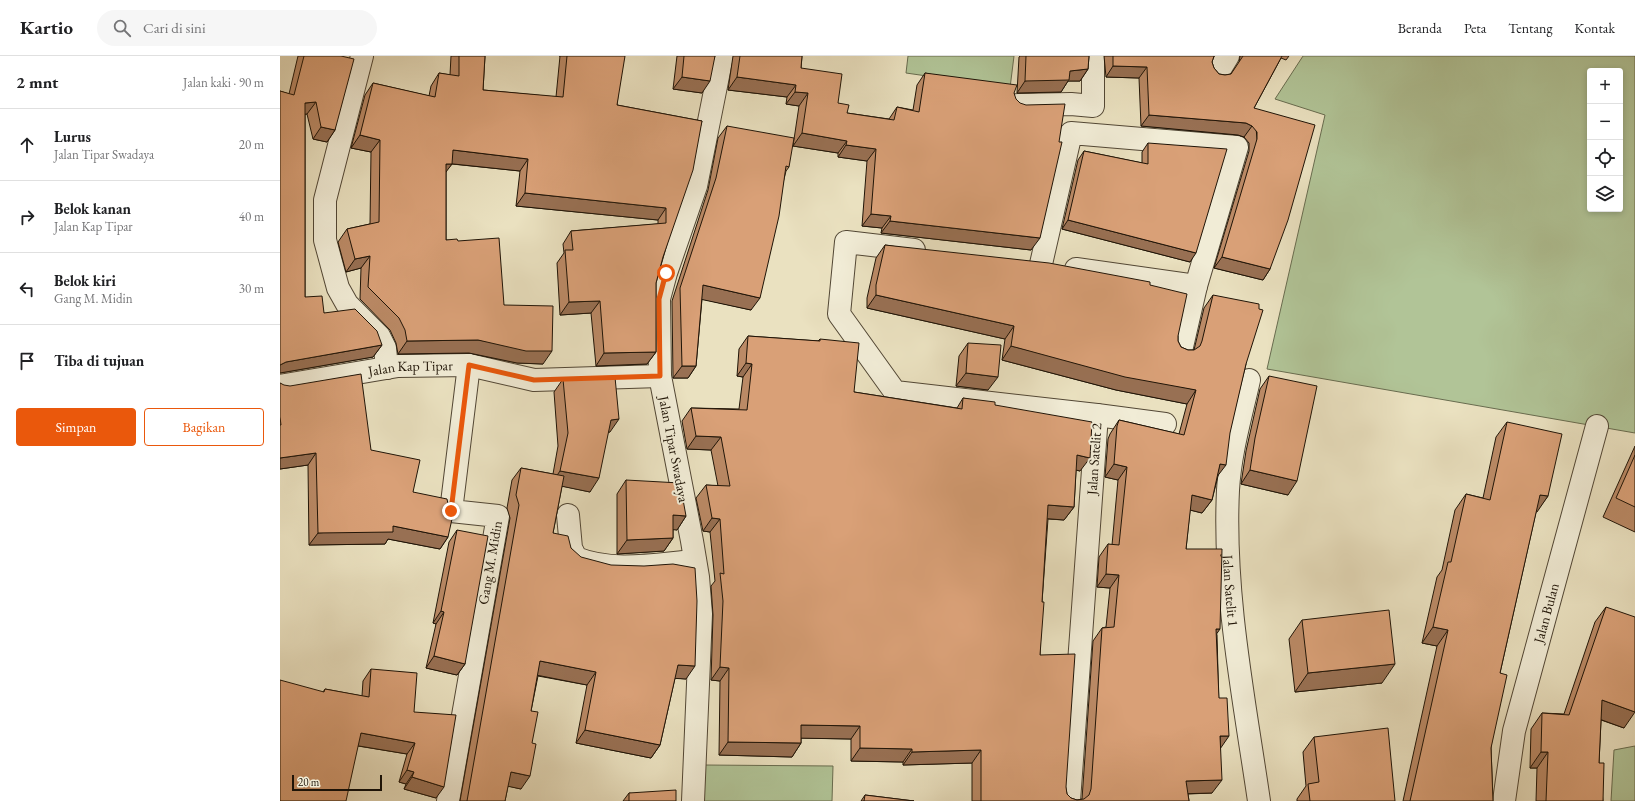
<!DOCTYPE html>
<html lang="id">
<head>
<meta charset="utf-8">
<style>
  body { margin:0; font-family:"EB Garamond",serif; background:#f6f6f6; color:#202124 }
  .controls { position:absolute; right:12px; top:12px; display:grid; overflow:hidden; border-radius:4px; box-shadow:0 2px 6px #0003 }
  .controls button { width:36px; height:36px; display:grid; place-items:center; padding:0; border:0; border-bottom:1px solid #e0e0e0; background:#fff; color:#202124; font:20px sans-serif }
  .scale { position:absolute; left:12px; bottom:10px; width:90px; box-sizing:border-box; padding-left:4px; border:2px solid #1f1407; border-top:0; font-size:11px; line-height:14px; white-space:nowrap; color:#1f1407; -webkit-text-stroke:3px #f1ecd6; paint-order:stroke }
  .stop { position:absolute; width:12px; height:12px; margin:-9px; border:3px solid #ea580c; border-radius:50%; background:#fff }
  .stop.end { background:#ea580c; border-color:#fff; box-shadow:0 1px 4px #0008 }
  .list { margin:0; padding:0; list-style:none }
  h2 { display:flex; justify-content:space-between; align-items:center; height:52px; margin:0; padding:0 16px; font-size:17px }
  h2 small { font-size:13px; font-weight:400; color:#757577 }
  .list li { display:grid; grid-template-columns:26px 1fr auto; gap:12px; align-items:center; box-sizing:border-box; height:72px; padding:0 16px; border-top:1px solid #e0e0e0 }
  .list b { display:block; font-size:15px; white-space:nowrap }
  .list p { margin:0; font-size:13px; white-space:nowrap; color:#757577 }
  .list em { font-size:13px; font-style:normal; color:#757577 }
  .actions { display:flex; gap:8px; padding:12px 16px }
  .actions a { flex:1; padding:9px 0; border:1px solid #ea580c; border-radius:4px; text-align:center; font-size:14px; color:#ea580c }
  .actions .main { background:#ea580c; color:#fff }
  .icon { flex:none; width:22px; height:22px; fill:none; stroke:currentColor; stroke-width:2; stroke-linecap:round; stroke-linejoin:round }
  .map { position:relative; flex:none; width:1355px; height:745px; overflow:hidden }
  header { display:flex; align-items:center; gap:24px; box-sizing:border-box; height:56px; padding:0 20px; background:#fff; border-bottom:1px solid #e0e0e0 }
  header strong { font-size:19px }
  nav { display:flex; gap:22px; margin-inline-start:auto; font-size:14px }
  .search { width:280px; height:36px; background:#f6f6f6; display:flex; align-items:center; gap:10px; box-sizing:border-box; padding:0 14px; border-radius:22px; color:#757577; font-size:15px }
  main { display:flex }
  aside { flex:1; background:#fff }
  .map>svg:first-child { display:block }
  .green { fill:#b1c497; stroke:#686c4f; fill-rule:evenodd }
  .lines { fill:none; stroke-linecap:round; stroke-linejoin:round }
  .minor-casing { stroke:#524735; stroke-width:24 }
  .minor { stroke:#f1ecd6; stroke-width:22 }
  .wall { fill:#bb8a66; stroke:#1f1407 }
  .shaded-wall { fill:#987053; stroke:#1f1407 }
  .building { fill:#d9a077; stroke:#1f1407 }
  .route { stroke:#ea580c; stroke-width:5 }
  .labels { text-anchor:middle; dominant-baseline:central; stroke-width:4; stroke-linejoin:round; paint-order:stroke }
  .street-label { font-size:14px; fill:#1f1407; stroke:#f1ecd6 }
</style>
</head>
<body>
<header>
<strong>Kartio</strong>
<div class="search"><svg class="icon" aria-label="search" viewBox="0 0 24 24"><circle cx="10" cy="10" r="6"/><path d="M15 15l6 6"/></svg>Cari di sini</div>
<nav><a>Beranda</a><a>Peta</a><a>Tentang</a><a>Kontak</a></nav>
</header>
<main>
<aside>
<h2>2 mnt<small>Jalan kaki · 90 m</small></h2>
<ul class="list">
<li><svg class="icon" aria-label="ahead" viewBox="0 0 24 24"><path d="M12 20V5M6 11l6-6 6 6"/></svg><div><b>Lurus</b><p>Jalan Tipar Swadaya</p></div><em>20 m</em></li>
<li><svg class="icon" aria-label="right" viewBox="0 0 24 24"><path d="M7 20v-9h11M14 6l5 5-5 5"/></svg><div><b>Belok kanan</b><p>Jalan Kap Tipar</p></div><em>40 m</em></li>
<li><svg class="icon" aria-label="left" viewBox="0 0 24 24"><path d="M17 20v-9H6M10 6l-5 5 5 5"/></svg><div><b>Belok kiri</b><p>Gang M. Midin</p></div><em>30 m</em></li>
<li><svg class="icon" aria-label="arrive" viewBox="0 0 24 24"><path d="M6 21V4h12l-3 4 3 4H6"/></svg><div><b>Tiba di tujuan</b></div></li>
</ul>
<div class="actions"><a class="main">Simpan</a><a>Bagikan</a></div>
</aside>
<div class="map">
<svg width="1355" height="745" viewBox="0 0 1355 745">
  <rect width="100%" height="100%" fill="#eae1c0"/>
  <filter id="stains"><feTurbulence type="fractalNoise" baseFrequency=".005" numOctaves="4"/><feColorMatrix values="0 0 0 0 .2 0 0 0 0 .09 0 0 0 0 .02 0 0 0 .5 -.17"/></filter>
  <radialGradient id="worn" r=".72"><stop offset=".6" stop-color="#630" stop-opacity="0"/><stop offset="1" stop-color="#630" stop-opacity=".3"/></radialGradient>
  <g class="green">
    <path d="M628 0H734L730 32 626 17Z"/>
    <path d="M1023 0H1355V377L987 313 1045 59 995 43ZM1310 15H1340V153H1310Z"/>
    <path d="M1355 690V745H1331L1334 694Z"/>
    <path d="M424 709 553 710 552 745H422Z"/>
  </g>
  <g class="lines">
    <defs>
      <g id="minor">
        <path d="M82 0 45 144V184L58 232 67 248 99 280 105 292 107 312"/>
        <path d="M937 18 948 0"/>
        <path d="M738 49 791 48 813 50V0"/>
        <path d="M634 194 566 186 559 258 615 336 817 359 789 745"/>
        <path d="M761 208 791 77 957 91 916 230 901 295"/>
        <path d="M796 213 916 230"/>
        <path id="s1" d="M969 324C961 360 950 397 948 434 943 538 964 642 979 745"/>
        <path id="s2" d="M0 330 118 310 189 309 254 324 380 320"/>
        <path d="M817 359 885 368"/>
        <path d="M288 459 291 492 296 502C333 517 376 508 415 505"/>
        <path id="s3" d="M168 745 218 460 171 455 189 309"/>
        <path d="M413 745 421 558 418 521 412 485 380 320 379 243 386 217 416 130 442 0"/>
        <path id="s4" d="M1224 745 1234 675 1317 370"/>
      </g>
    </defs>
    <use href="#minor" class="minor-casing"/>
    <use href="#minor" class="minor"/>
  </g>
  <g class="wall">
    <path d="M18 0H61L55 74 47 86 33 83 27 58H25V241L44 257 102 289 93 301 0 317V35L9 38Z"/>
    <path d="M171 0H205L203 34 276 41 280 0H279H342L337 49 422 65 376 227V296L367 308 316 310 311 257 280 259 277 207 284 197 283 188 291 175 378 168V164L236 150 240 115 172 108 166 115V184L178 185 224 249 263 308 237 307 189 297 118 298 116 287 110 274 80 243 81 212 66 216 58 186 67 173 90 168 91 96 71 92 85 39 93 27 149 40 151 30 159 17 170 19Z"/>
    <path d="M397 0H435L422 37 393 33Z"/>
    <path d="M453 0H522L521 12 558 47 567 57 609 63 617 51 633 54 637 29 645 17 734 37 751 194 601 177 602 172 582 170 587 105 558 101V97L513 90 519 50 506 48 507 41 448 34Z"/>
    <path d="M740 0H809L808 13 800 25H788L781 36 737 37 739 1Z"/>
    <path d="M824 0H934L932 6 934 12 939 18 945 19 951 18 959 7 960 0H1009L1006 4 1001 2 974 52 990 213 983 224 934 212 969 95V87L964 81 958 79 861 70 859 22 826 21Z"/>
    <path d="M447 70 509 111 506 115 471 254 422 243 416 310 408 322H393L392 245 428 134 438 82Z"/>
    <path d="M868 87 910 206 782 173 798 104 804 95 862 107V96Z"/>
    <path d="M605 189 870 229 898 280V285L901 291 908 294H914L924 252 933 239 966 308 932 444 922 457 910 454 906 493 937 579 940 692 932 737 908 738 909 745H692V707L623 709V706L571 705V683L521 682V687L512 701 439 699 440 625 431 624 433 559 431 530 435 525 430 476 423 475 416 442 426 429 438 430 431 394 407 393 402 365 411 352 459 353 463 321 457 320 459 293 468 280 538 285 540 283 574 336 677 352 683 342 715 349 800 415 796 414 794 451 784 464 768 463 762 546 760 599 787 738 791 742 797 744 802 743 813 585 822 572 826 571 830 532 817 531 819 501 828 488 832 489 838 424 825 421 828 383 830 378 839 364 899 378 907 348 836 334 722 304 725 283 587 252V242L596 202Z"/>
    <path d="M688 287 708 334 676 330 679 300Z"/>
    <path d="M989 320 1008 439 961 428 966 395 980 333Z"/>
    <path d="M283 323 330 376H328L310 436 282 430 273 477 291 492 406 623 395 622 380 689 371 702 296 687 307 629 258 620 251 655 241 733 228 730 225 745H180L230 462 227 452 232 424 241 412 273 418 278 390 274 336Z"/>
    <path d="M0 327 91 394 133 436 168 481 160 493 108 483 105 488 29 489 28 409 0 413Z"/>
    <path d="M1227 366 1268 440 1256 456 1220 617 1211 692 1213 745H1123L1157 590 1142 587 1157 521 1162 514 1175 454 1186 438 1203 442 1216 381Z"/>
    <path d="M1355 390V476L1323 461Z"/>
    <path d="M346 424 406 460 397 474 393 473V482L384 495 337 498V438Z"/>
    <path d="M177 474 185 608 177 619 146 612 156 568 153 567 169 486Z"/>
    <path d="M1326 551 1344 672 1321 664 1319 707 1323 745H1256L1257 712H1250L1251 673 1262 657 1284 658 1315 566Z"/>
    <path d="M1022 564 1102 627 1015 636 1009 583Z"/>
    <path d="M91 613 134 656 156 742 124 733 126 728 119 726 127 698 78 690 43 636 45 633 82 640 83 625Z"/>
    <path d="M1034 681 1115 745H1017V743L1026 730 1023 696Z"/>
    <path d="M349 737 396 745H343Z"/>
    <path d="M585 739 634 745H581Z"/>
  </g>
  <g class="shaded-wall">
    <path d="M833 10 867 11 859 22 826 21Z"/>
    <path d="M808 13 800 25H788L781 36 737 37 745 25 790 15Z"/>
    <path d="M402 21 430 25 422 37 393 33Z"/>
    <path d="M457 21 516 29 507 41 448 34Z"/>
    <path d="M515 36 528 37 519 50 506 48Z"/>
    <path d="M36 46 27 58 17 59 25 47Z"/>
    <path d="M869 59 966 67 972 70 964 81 958 79 861 70Z"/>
    <path d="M41 71 55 74 47 86 33 83Z"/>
    <path d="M522 77 567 85 558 97 513 90Z"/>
    <path d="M80 79 100 84 91 96 71 92Z"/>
    <path d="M566 89 596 93 587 105 558 101Z"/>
    <path d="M173 94 248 103 240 115 164 107Z"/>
    <path d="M166 108H172L163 120Z"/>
    <path d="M245 137 386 152 378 164 236 150Z"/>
    <path d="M591 158 611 160 602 172 582 170Z"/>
    <path d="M788 164 916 197 910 206 782 173Z"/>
    <path d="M610 165 760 182 751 194 601 177Z"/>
    <path d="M90 200 81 212 66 216 75 203Z"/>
    <path d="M942 201 990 213 983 224 934 212Z"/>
    <path d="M423 229 480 242 471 254 415 242Z"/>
    <path d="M596 239 734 270 725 283 587 252Z"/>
    <path d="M320 245 311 257 280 259 289 246Z"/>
    <path d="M198 284 272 295 263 308 237 307 189 297 118 298 127 285Z"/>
    <path d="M102 289 93 301 0 317V309L6 306Z"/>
    <path d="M731 290 916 334 907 348 836 334 722 304Z"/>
    <path d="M376 296 367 308 316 310 324 297Z"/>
    <path d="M466 307 472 308 463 321 457 320Z"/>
    <path d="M402 310H416L408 322H393Z"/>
    <path d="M686 317 718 321 708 334 676 330Z"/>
    <path d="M339 363 330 376 321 377 331 364Z"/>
    <path d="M416 380 441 381 431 394 407 393Z"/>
    <path d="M36 397 28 409 0 413V402Z"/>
    <path d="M797 399 810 402 800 415 788 412Z"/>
    <path d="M834 408 847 411 838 424 825 421Z"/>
    <path d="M940 408 946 409 936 422Z"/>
    <path d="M970 414 1017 425 1008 439 961 428Z"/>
    <path d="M280 415 319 422 310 436 271 428Z"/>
    <path d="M912 439 932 444 922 457 902 452Z"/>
    <path d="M1260 439 1268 440 1257 456 1249 454Z"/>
    <path d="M768 449 794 451 784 464 759 462Z"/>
    <path d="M393 459 406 460 397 474 384 473Z"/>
    <path d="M432 462 440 463 430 476 423 475Z"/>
    <path d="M113 470 168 481 160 493 108 483 105 488 29 489 38 477Z"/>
    <path d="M393 482 384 495 337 498 347 484Z"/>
    <path d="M826 518 839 519 830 532 817 531Z"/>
    <path d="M161 555 164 556 156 568 153 567Z"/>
    <path d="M1153 571 1168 574 1157 590 1142 587Z"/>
    <path d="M936 573H940L931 586Z"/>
    <path d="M154 600 185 608 177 619 146 612Z"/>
    <path d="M260 605 316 616 307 629 251 618Z"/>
    <path d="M1115 608 1102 627 1015 636 1028 617Z"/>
    <path d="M398 609 415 610 406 623 389 622Z"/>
    <path d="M440 611 449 612 440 625 431 624Z"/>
    <path d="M1322 644 1355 656 1344 672 1311 660Z"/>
    <path d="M521 669 580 670 571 683 512 682Z"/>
    <path d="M305 674 380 689 371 702 296 687Z"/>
    <path d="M81 677 135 687 127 698 73 689Z"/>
    <path d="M940 680H949L940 693Z"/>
    <path d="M448 686 521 687 512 701 439 699Z"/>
    <path d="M580 692 632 693 623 706 571 705Z"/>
    <path d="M701 694 692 707 623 709 632 696Z"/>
    <path d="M1261 696H1268L1257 712H1250Z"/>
    <path d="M127 714 134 716 126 728 119 726Z"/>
    <path d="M231 716 250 720 241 733 222 729Z"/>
    <path d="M132 721 164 731 156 742 124 733Z"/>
    <path d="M942 724 932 737 896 738 906 725Z"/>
  </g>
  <g class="building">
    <path d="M24 0H61L74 3 55 74 41 71 36 46 25 47V241L42 240 44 257 75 253 97 275 102 289 6 306 0 309V35L14 39Z"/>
    <path d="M179 0H205L203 34 283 41 287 0H345L337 49 422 65 413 114 383 201 376 227V296L324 297 320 245 289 246 285 194H293L291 175 386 167V152L245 137 248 103 173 94 172 108H166V184L177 183 178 185 219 182 224 249 273 250 272 295H246L198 284 127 285 125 274 119 262 88 231 90 200 75 203 67 173 99 166 100 84 80 79 93 27 155 41 159 17 179 20Z"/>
    <path d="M404 0H435L430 25 402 21Z"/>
    <path d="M460 0H522L521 12 562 18 558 47 569 49 567 57 614 64 617 51 639 56 645 17 737 29 734 37 736 43 740 47 746 49 785 48 779 86H782L760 182 610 165 611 160 591 158 596 93 566 89 567 85 522 77 528 37 515 36 516 29 457 21Z"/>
    <path d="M746 0H809L808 13 790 15 789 24 745 25Z"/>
    <path d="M833 0H934L932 6 934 12 939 18 945 19 951 18 963 0H1002L974 52 1035 69 1008 164 990 213 942 201 977 83V76L972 70 966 67 869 59 867 11 833 10Z"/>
    <path d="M447 70 514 82 509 111 506 110 499 160 480 242 423 229 416 310H402L400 232 436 122Z"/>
    <path d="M868 87 947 93 916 197 788 164 804 95 868 108Z"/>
    <path d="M605 189 769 207 870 226V229L907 238 898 280V285L901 291 908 294H914L920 290 922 285 933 239 979 248V253L983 254 966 308 950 377 946 409 940 408 932 444 912 439 906 493H942L940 573H936L939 642H947L949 680H940L942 724 906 725 909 745H701V694L632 696V693L580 692V670L521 669V687L448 686 449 612 440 611 443 545 440 517 444 518 440 463 432 462 426 429 450 430 441 381 416 380 411 352 467 354 472 308 466 307 468 280 540 285V283L579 287 574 336 682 353 683 342 715 346V349L812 366 810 402 797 399 794 451 768 449 762 546H764L760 599 795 598 786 731 787 738 791 742 797 744 804 743 809 739 811 733 822 572 834 571 839 519 826 518 828 488 839 489 847 411 834 408 837 370 839 364 904 379 916 334 845 321 731 290 734 270 596 239V229Z"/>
    <path d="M688 287 721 289 718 321 686 317Z"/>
    <path d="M81 318 91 394 140 404 133 436 167 443 168 448 174 454 168 481 113 470V476L38 477 36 397 0 402V369H1L0 361V327L4 329 10 330Z"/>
    <path d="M989 320 1037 330 1017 425 970 414 975 382Z"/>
    <path d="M335 321 339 363 331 364 319 422 280 415 288 377 283 323Z"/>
    <path d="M1227 366 1282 378 1268 440 1260 439 1220 617 1227 619 1211 692 1213 745H1130L1168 574 1153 571 1168 506H1171L1186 438 1210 444Z"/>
    <path d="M1355 399V451L1336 442Z"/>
    <path d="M241 412 284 420 273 477 288 480 291 492 301 501 331 509 364 510 393 508 415 512 417 545 415 610 398 609 380 689 305 674 316 616 260 605 251 655 258 656 252 687 256 688 250 720 231 716 225 745H187L239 449 236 439Z"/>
    <path d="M346 424 400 427 406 460 393 459V482L347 484Z"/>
    <path d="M177 474 208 480 185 608 154 600 164 556 161 555Z"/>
    <path d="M1326 551 1355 561V656L1322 644 1319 707H1324L1323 745H1266L1268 696H1261L1262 657 1289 659Z"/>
    <path d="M1109 554 1115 608 1028 617 1022 564Z"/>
    <path d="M91 613 137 617 134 656 176 659 164 731 132 721 134 716 127 714 135 687 81 677 66 745H0V624L44 636 45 633 89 641Z"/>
    <path d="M1108 672 1115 745H1030L1028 728 1039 726 1034 681Z"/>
    <path d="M396 734V745H349V737Z"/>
    <path d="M585 739 634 745H584Z"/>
  </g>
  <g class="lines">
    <path class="route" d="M171 455 189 309 254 324 380 320 379 243 386 217"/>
  </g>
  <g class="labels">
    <g class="street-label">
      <text stroke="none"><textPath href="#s2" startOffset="132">Jalan Kap Tipar</textPath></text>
      <text transform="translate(394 393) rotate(79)">Jalan Tipar Swadaya</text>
      <text transform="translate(814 403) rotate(-86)">Jalan Satelit 2</text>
      <text stroke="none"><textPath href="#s3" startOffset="242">Gang M. Midin</textPath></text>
      <text stroke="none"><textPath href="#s1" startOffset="213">Jalan Satelit 1</textPath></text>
      <text stroke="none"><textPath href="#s4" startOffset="193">Jalan Bulan</textPath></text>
    </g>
  </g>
  <rect width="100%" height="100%" filter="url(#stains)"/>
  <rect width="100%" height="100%" fill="url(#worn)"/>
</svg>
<div class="controls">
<button>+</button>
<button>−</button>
<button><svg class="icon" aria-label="locate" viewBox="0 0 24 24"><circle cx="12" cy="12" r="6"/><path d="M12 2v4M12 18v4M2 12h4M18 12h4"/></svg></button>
<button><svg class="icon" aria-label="layers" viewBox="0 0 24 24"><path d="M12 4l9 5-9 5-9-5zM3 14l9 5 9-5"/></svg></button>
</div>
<div class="scale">20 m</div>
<div class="stop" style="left:386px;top:217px"></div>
<div class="stop end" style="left:171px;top:455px"></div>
</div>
</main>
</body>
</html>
